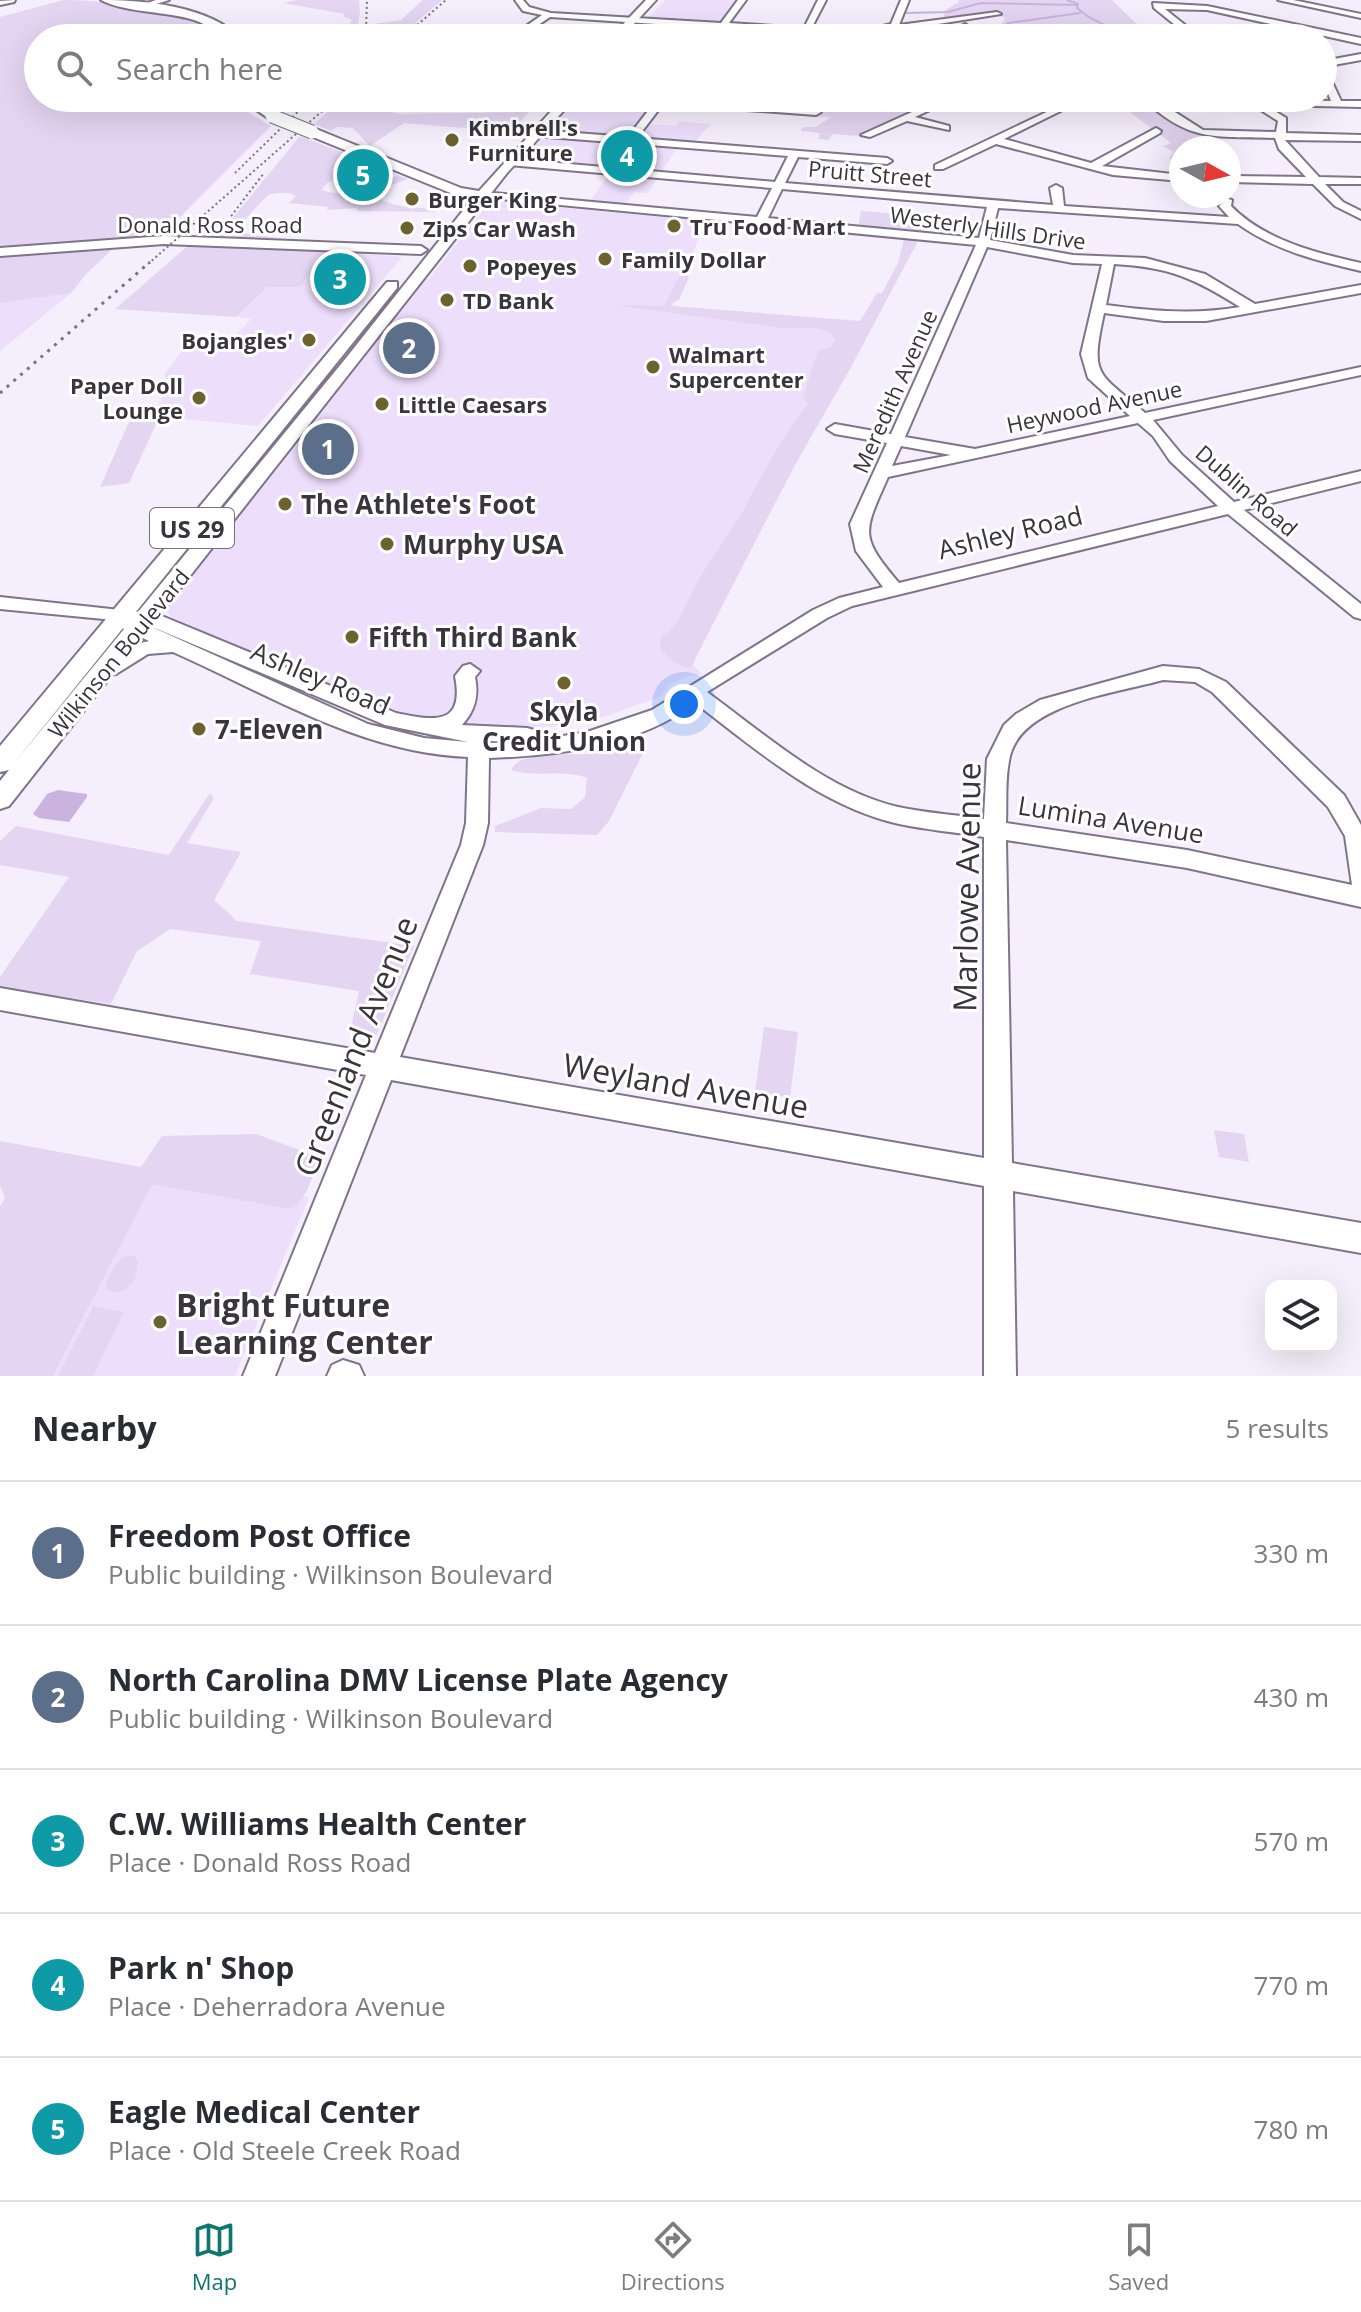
<!DOCTYPE html>
<html lang="en">
<head>
<meta charset="utf-8">
<style>
  body { margin:0; font-family:"Open Sans",sans-serif; background:#f2f2f3; color:#2b2b33 }
  .controls { position:absolute; right:24px; bottom:24px; display:grid; overflow:hidden; border-radius:16px; box-shadow:0 8px 32px #0002 }
  .controls button { width:72px; height:72px; display:grid; place-items:center; padding:0; border:0; border-bottom:2px solid #e1e1e2; background:#fff; color:#2b2b33; font:40px sans-serif }
  .compass { position:absolute; left:1169px; top:136px; width:72px; height:72px; border-radius:50%; background:#fff; box-shadow:0 8px 32px #0002; rotate:98deg }
  .you { position:absolute; left:684px; top:704px; width:28px; height:28px; margin:-20px; border:6px solid #fff; border-radius:50%; background:#1a73e8; box-shadow:0 0 0 12px #1a73e833 }
  .badge { display:grid; place-items:center; width:52px; height:52px; border-radius:50%; background:#0f766e; color:#fff; font-size:26px; font-weight:700 }
  .pin { position:absolute; translate:-50% -50%; border:4px solid #fff; box-shadow:0 2px 8px #0006 }
  .list { margin:0; padding:0; list-style:none }
  h2 { display:flex; justify-content:space-between; align-items:center; height:104px; margin:0; padding:0 32px; font-size:34px }
  h2 small { font-size:26px; font-weight:400; color:#7c7c81 }
  .list li { display:grid; grid-template-columns:52px 1fr auto; gap:24px; align-items:center; box-sizing:border-box; height:144px; padding:0 32px; border-top:2px solid #e1e1e2 }
  .list b { display:block; font-size:30px; white-space:nowrap }
  .list p { margin:0; font-size:26px; white-space:nowrap; color:#7c7c81 }
  .list em { font-size:26px; font-style:normal; color:#7c7c81 }
  .icon { flex:none; width:44px; height:44px; fill:none; stroke:currentColor; stroke-width:2; stroke-linecap:round; stroke-linejoin:round }
  .map { position:relative; flex:none; width:1361px; height:1376px; overflow:hidden }
  .search { position:absolute; background:#fff; box-shadow:0 8px 32px #0002; left:24px; right:24px; top:24px; height:88px; display:flex; align-items:center; gap:20px; box-sizing:border-box; padding:0 28px; border-radius:44px; color:#7c7c81; font-size:30px }
  .sheet { height:824px; background:#fff }
  nav { display:flex; justify-content:space-around; align-items:center; box-sizing:border-box; height:112px; border-top:2px solid #e1e1e2; background:#fff; font-size:22px; color:#7c7c81 }
  nav a { display:grid; justify-items:center; gap:4px }
  nav .on { color:#0f766e }
  .map>svg:first-child { display:block }
  .built { fill:#eddefc }
  .green { fill:#e4d5f2 }
  .water { fill:#cbb3e0 }
  .lines { fill:none; stroke-linecap:round; stroke-linejoin:round }
  .stream { stroke:#cbb3e0; stroke-width:2 }
  .minor-casing { stroke:#7f7489; stroke-width:4 }
  .major-casing { stroke:#7f7489; stroke-width:4 }
  .minor { fill:#fff; fill-rule:evenodd }
  .major { fill:#fff; fill-rule:evenodd }
  .rail-far1 { stroke:#79737e; stroke-width:2; stroke-dasharray:2 3; stroke-linecap:butt }
  .rail { stroke:#79737e; stroke-width:3; stroke-dasharray:3 6; stroke-linecap:butt }
  .major-bridge-casing { stroke:#7f7489; stroke-width:15; stroke-linecap:butt }
  .major-bridge { stroke:#fff; stroke-width:13 }
  .poi-dot { fill:#6c622f; stroke:#fff; stroke-width:3 }
  .labels { text-anchor:middle; dominant-baseline:central; stroke-width:6; stroke-linejoin:round; paint-order:stroke }
  .far-poi-label { font-size:22px; font-weight:bold; fill:#39343d; stroke:#fff; text-anchor:start }
  .far-street-label { font-size:22px; fill:#39343d; stroke:#fff }
  .shield { fill:#fff; stroke:#747177; stroke-width:2 }
  .shield-label { font-size:24px; font-weight:bold; fill:#39343d }
  .poi-label { font-size:26px; font-weight:bold; fill:#39343d; stroke:#fff; text-anchor:start }
  .street-label { font-size:26px; fill:#39343d; stroke:#fff }
  .near-street-label { font-size:32px; fill:#39343d; stroke:#fff }
  .near-poi-label { font-size:32px; font-weight:bold; fill:#39343d; stroke:#fff; text-anchor:start }
</style>
</head>
<body>
<div class="map">
<svg width="1361" height="1376" viewBox="0 0 1361 1376">
  <rect width="100%" height="100%" fill="#f5eefc"/>
  <g class="built">
    <path d="M665 0H739L708 38H630Z"/>
    <path d="M574 98 668 99 651 124 676 126 680 121 711 124 690 147 678 146 648 193 634 192 624 207 592 203 590 201 613 170 518 159Z"/>
    <path d="M490 201 705 221 671 311 867 333 716 612 693 665 703 675 688 676 669 685 661 696 607 716 546 728 524 730 421 722 402 717 229 643 171 617 165 609 424 279H429Z"/>
    <path d="M328 251 402 257 258 426 151 416 162 399 165 373 189 342 227 345 251 319 236 317 267 287H300Z"/>
    <path d="M71 293 0 351V303Z"/>
    <path d="M152 1169 309 1197 235 1376H44Z"/>
  </g>
  <g class="green">
    <path d="M64 0C116 0 173 12 221 31L222 38H38V98H239L243 109 271 126 161 236 0 248V17Z"/>
    <path d="M298 0H359L360 13 355 38H342L352 20 343 16 345 14 283 3Z"/>
    <path d="M423 0H442L398 38H369L375 24 401 20Z"/>
    <path d="M958 0H1112L1151 38H981L998 30 1005 18 992 13 944 20V11L959 2Z"/>
    <path d="M343 98H363L356 104 400 114 529 112 510 132 404 123 370 146 353 128 337 127 331 131 314 124Z"/>
    <path d="M794 98H890L880 102 913 111 858 136 832 134 829 140 818 139 820 133 801 131 803 127H816L831 117 807 116 816 103Z"/>
    <path d="M1111 98H1140L1184 130 1208 137 1199 142 1208 148H1181V164L1169 158 1174 152 1163 146 1171 143Z"/>
    <path d="M300 136 390 171 366 168 327 183 322 190C342 199 381 189 397 175L408 179 378 190 375 194C390 211 419 204 437 212L358 211 356 208 327 210 328 207 289 203 296 196C289 191 276 193 268 195L233 232 286 239 218 236Z"/>
    <path d="M861 211 924 216 929 218 923 234 858 228Z"/>
    <path d="M904 239H919L850 369 793 468 691 667 687 668 675 663 660 649 661 637C682 624 688 596 701 576 715 553 731 532 744 509 765 469 780 440 808 404L803 396 818 351 831 347 835 340 829 332 817 328H783L616 305 664 306 677 280 685 273 689 277 679 300 669 304 672 306 860 321 877 293H882L898 263Z"/>
    <path d="M190 244 329 249 300 287H267L236 317 115 309Z"/>
    <path d="M101 247 114 248 87 273 71 293 0 303V255Z"/>
    <path d="M129 422H157L129 483 100 487Z"/>
    <path d="M635 735 644 741 646 747 609 821 597 835 495 832V826L541 808 571 809 585 797 587 778C562 769 536 778 511 770 523 748 566 756 588 754 604 752 619 741 635 735Z"/>
    <path d="M210 793 214 798 187 843 241 852 214 900 237 921 414 946 374 1041 350 1032 359 991 250 974 261 941 170 929 137 951 111 1004 0 987V977L69 877 0 865V841L16 826 169 855Z"/>
    <path d="M764 1027 798 1032 790 1098 755 1092Z"/>
    <path d="M1214 1130 1244 1134 1249 1162 1219 1157Z"/>
    <path d="M256 1134 316 1156C316 1173 306 1200 291 1209L152 1184 53 1376H0V1206L5 1198 0 1186V1141L141 1167 162 1136Z"/>
    <path d="M125 1256H134L138 1261 135 1279 125 1291 115 1293 106 1289C107 1276 115 1263 125 1256Z"/>
    <path d="M93 1306 124 1312 93 1376H58Z"/>
  </g>
  <path class="water" d="M58 790 87 794V797L69 822 39 818 33 814 47 794Z"/>
  <g class="lines">
    <g class="stream">
      <path d="M1067 0 1078 4 1077 8C1098 27 1124 31 1151 37"/>
      <path d="M906 13 948 12 981 3 1077 5"/>
      <path d="M991 38V33L1008 23 1080 13"/>
      <path d="M1106 38 1112 37 1113 31"/>
    </g>
    <defs>
      <g id="minor">
        <path d="M15 0 14 2 0 5V1Z"/>
        <path d="M156 0H169L140 9 136 7Z"/>
        <path d="M515 0H523L529 7 551 13 721 23 738 0H746L729 23 804 28 818 0H826L811 29 849 34 891 24 901 0H909L899 25 997 12 1001 14 862 36 865 38 809 34 807 38H799L801 33 725 28 716 37 712 35 717 28 550 17 519 38H509L542 15 523 11Z"/>
        <path d="M1278 0H1293L1361 14V18Z"/>
        <path d="M1153 3 1207 6 1361 38V44L1207 10 1165 9 1195 33 1225 38H1191L1186 34 1143 30 1146 26 1180 29 1154 8Z"/>
        <path d="M965 24 977 32V36L951 38V35L967 33 961 26Z"/>
        <path d="M1361 54V60L1323 67V61Z"/>
        <path d="M1323 68 1327 71 1341 101H1361V107L1265 105 1286 118V133L1361 135V141L1285 140 1319 177 1361 178V184H1325L1343 202 1361 211V219L1335 206 1313 184 1229 182V176L1306 177 1279 149 1275 138C1214 136 1190 143 1142 98H1153L1203 130 1276 132 1278 121 1242 98 1331 101 1323 81Z"/>
        <path d="M619 98H663L816 109 821 112 816 115 663 104 637 138 887 158 892 161 887 164 798 157 785 183 1053 205 1050 188 1056 185 1062 188 1064 206 1229 217 1219 206 1228 199 1232 200 1231 206C1264 240 1316 253 1361 263V271C1318 261 1274 250 1238 224L998 208 990 240 1073 255 1145 258 1205 274 1255 304 1361 285V293L1206 321H1164L1104 313C1090 378 1097 371 1145 413L1361 367V375L1153 420 1182 455 1234 502 1361 471V481L1244 510 1361 604V619L1354 617 1228 514 852 606 827 618 707 692C766 735 826 790 898 807 926 813 956 815 984 819L987 759 1004 725 1016 714 1040 700 1163 666 1199 669 1226 682 1344 795 1361 825V907L1187 868 1006 840 1012 1163 1361 1223V1253L1013 1191 1016 1376H984V1186L391 1080 275 1376H243L366 1075 0 1010V988L375 1053 461 845 466 823 468 757C361 753 268 694 173 652L148 654 116 674H102L99 669C111 653 130 645 149 641L116 625 114 620 0 609V597L157 614 396 713C432 720 465 728 455 676L463 666 470 664 480 671 475 677C479 696 475 711 462 725L527 728 534 730 537 735 533 741 587 732 652 710 813 610 839 598 883 587 856 551 850 524 887 443 835 434 827 429 835 424 891 434 976 245 478 197 476 195 482 192 757 217 772 188 509 165 494 156 499 153 512 159 775 182 788 156 535 136 521 128 526 125 537 130 628 137 654 103ZM782 189 987 207 979 238 768 218ZM987 247 1073 263 1102 264 1081 354 1088 378 1130 416 975 449 905 437ZM1114 264C1169 267 1194 278 1240 307 1194 315 1152 311 1106 305ZM1138 423 1153 436 1170 461 1218 506 899 583C858 535 864 532 888 477ZM901 446 951 455 892 466ZM143 623 385 725 468 742 424 738 368 724ZM1163 680 1195 682 1212 692 1328 807 1345 836 1352 885 1187 850 1006 823C1007 803 1005 781 1009 761 1017 704 1117 693 1163 680ZM695 703C757 750 820 806 899 824 927 830 956 832 984 837V1158L400 1057 483 845 488 823 489 758C557 756 639 746 695 703ZM489 741 517 742 490 743Z"/>
        <path d="M943 98H956L915 117 949 126V130L907 121 870 137 861 135Z"/>
        <path d="M1017 98C1031 98 1046 105 1060 105 1069 104 1076 98 1087 98L1004 139 1091 163 1156 128 1161 131 1160 133 1102 166 1181 175V181L1113 175 996 144 943 169H935V165L1053 109Z"/>
        <path d="M164 236 421 246 427 250 421 254 164 244 0 256V248Z"/>
        <path d="M343 1360 359 1365 364 1376H327L332 1365Z"/>
      </g>
      <g id="major">
        <path d="M101 0C144 0 209 6 240 38 224 38 210 25 194 20 167 11 125 13 101 0Z"/>
        <path d="M646 0H656L621 38H610Z"/>
        <path d="M247 98H259L278 116 268 118 255 109Z"/>
        <path d="M563 98H575L507 173 9 806 0 809V781L9 770 0 772V746L387 282H397V288L11 767 346 358 473 198 453 194 308 135V129H316L461 188 479 191Z"/>
      </g>
    </defs>
    <use href="#minor" class="minor-casing"/>
    <use href="#major" class="major-casing"/>
    <use href="#minor" class="minor"/>
    <use href="#major" class="major"/>
    <g class="rail-far1">
      <path d="M362 38 366 29 367 0"/>
      <path d="M402 38 446 0"/>
      <path d="M235 173 312 98"/>
      <path d="M219 232 264 173"/>
      <path d="M148 264 337 98"/>
    </g>
    <path class="rail" d="M0 393 150 262"/>
    <defs>
      <path id="major-bridge" d="M272 116 312 132"/>
    </defs>
    <use href="#major-bridge" class="major-bridge-casing"/>
    <use href="#major-bridge" class="major-bridge"/>
  </g>
  <g class="poi-dot">
    <circle cx="452" cy="140" r="8"/>
    <circle cx="412" cy="199" r="8"/>
    <circle cx="674" cy="226" r="8"/>
    <circle cx="407" cy="228" r="8"/>
    <circle cx="605" cy="259" r="8"/>
    <circle cx="470" cy="266" r="8"/>
    <circle cx="447" cy="300" r="8"/>
    <circle cx="309" cy="340" r="8"/>
    <circle cx="653" cy="367" r="8"/>
    <circle cx="199" cy="398" r="8"/>
    <circle cx="382" cy="404" r="8"/>
    <circle cx="285" cy="504" r="8"/>
    <circle cx="387" cy="544" r="8"/>
    <circle cx="352" cy="637" r="8"/>
    <circle cx="564" cy="683" r="8"/>
    <circle cx="199" cy="729" r="8"/>
    <circle cx="160" cy="1322" r="8"/>
  </g>
  <g class="labels">
    <g class="far-poi-label">
      <text x="468" y="127">Kimbrell's<tspan x="468" dy="25">Furniture</tspan></text>
      <text x="428" y="199">Burger King</text>
      <text x="690" y="226">Tru Food Mart</text>
      <text x="423" y="228">Zips Car Wash</text>
      <text x="621" y="259">Family Dollar</text>
      <text x="486" y="266">Popeyes</text>
      <text x="463" y="300">TD Bank</text>
      <text x="293" y="340" text-anchor="end">Bojangles'</text>
      <text x="669" y="354">Walmart<tspan x="669" dy="25">Supercenter</tspan></text>
      <text x="183" y="385" text-anchor="end">Paper Doll<tspan x="183" dy="25">Lounge</tspan></text>
      <text x="398" y="404">Little Caesars</text>
    </g>
    <g class="far-street-label">
      <text transform="translate(870 173) rotate(5)">Pruitt Street</text>
      <text x="210" y="224">Donald Ross Road</text>
      <text transform="translate(988 227) rotate(8)">Westerly Hills Drive</text>
      <text transform="translate(894 391) rotate(-66)">Meredith Avenue</text>
      <text transform="translate(1094 406) rotate(-12)">Heywood Avenue</text>
      <text transform="translate(1247 490) rotate(41)">Dublin Road</text>
      <text transform="translate(118 653) rotate(-51)">Wilkinson Boulevard</text>
    </g>
    <rect class="shield" x="150" y="508" width="84" height="40" rx="6"/>
    <g class="shield-label">
      <text x="192" y="528">US 29</text>
    </g>
    <g class="poi-label">
      <text x="301" y="504">The Athlete's Foot</text>
      <text x="403" y="544">Murphy USA</text>
      <text x="368" y="637">Fifth Third Bank</text>
      <text x="564" y="711" text-anchor="middle">Skyla<tspan x="564" dy="30">Credit Union</tspan></text>
      <text x="215" y="729">7-Eleven</text>
    </g>
    <g class="street-label">
      <text transform="translate(1010 532) rotate(-14)">Ashley Road</text>
      <text transform="translate(321 678) rotate(23)">Ashley Road</text>
      <text transform="translate(1111 819) rotate(9)">Lumina Avenue</text>
    </g>
    <g class="near-street-label">
      <text transform="translate(966 887) rotate(-89)">Marlowe Avenue</text>
      <text transform="translate(355 1046) rotate(-68)">Greenland Avenue</text>
      <text transform="translate(686 1085) rotate(10)">Weyland Avenue</text>
    </g>
    <g class="near-poi-label">
      <text x="176" y="1304">Bright Future<tspan x="176" dy="37">Learning Center</tspan></text>
    </g>
  </g>
</svg>
<div class="controls">
<button><svg class="icon" aria-label="layers" viewBox="0 0 24 24"><path d="M12 4l9 5-9 5-9-5zM3 14l9 5 9-5"/></svg></button>
</div>
<svg class="compass" viewBox="-18 -18 36 36"><path d="M0-13l5 13h-10z" fill="#e53935"/><path d="M0 13l5-13h-10z" fill="#7c7c81"/></svg>
<div class="you"></div>
<div class="pin badge" style="left:328px;top:449px;background:#5c6f8a">1</div>
<div class="pin badge" style="left:409px;top:348px;background:#5c6f8a">2</div>
<div class="pin badge" style="left:340px;top:279px;background:#0f9aa8">3</div>
<div class="pin badge" style="left:627px;top:156px;background:#0f9aa8">4</div>
<div class="pin badge" style="left:363px;top:175px;background:#0f9aa8">5</div>
<div class="search"><svg class="icon" aria-label="search" viewBox="0 0 24 24"><circle cx="10" cy="10" r="6"/><path d="M15 15l6 6"/></svg>Search here</div>
</div>
<section class="sheet">
<h2>Nearby<small>5 results</small></h2>
<ul class="list">
<li><span class="badge" style="background:#5c6f8a">1</span><div><b>Freedom Post Office</b><p>Public building · Wilkinson Boulevard</p></div><em>330 m</em></li>
<li><span class="badge" style="background:#5c6f8a">2</span><div><b>North Carolina DMV License Plate Agency</b><p>Public building · Wilkinson Boulevard</p></div><em>430 m</em></li>
<li><span class="badge" style="background:#0f9aa8">3</span><div><b>C.W. Williams Health Center</b><p>Place · Donald Ross Road</p></div><em>570 m</em></li>
<li><span class="badge" style="background:#0f9aa8">4</span><div><b>Park n' Shop</b><p>Place · Deherradora Avenue</p></div><em>770 m</em></li>
<li><span class="badge" style="background:#0f9aa8">5</span><div><b>Eagle Medical Center</b><p>Place · Old Steele Creek Road</p></div><em>780 m</em></li>
</ul>
</section>
<nav>
<a class="on"><svg class="icon" aria-label="map" viewBox="0 0 24 24"><path d="M3 6l6-2 6 2 6-2v14l-6 2-6-2-6 2zM9 4v14M15 6v14"/></svg>Map</a>
<a><svg class="icon" aria-label="directions" viewBox="0 0 24 24"><path d="M12 3l9 9-9 9-9-9zM9 14v-3h6M13 9l2 2-2 2"/></svg>Directions</a>
<a><svg class="icon" aria-label="saved" viewBox="0 0 24 24"><path d="M7 4h10v16l-5-4-5 4z"/></svg>Saved</a>
</nav>
</body>
</html>
